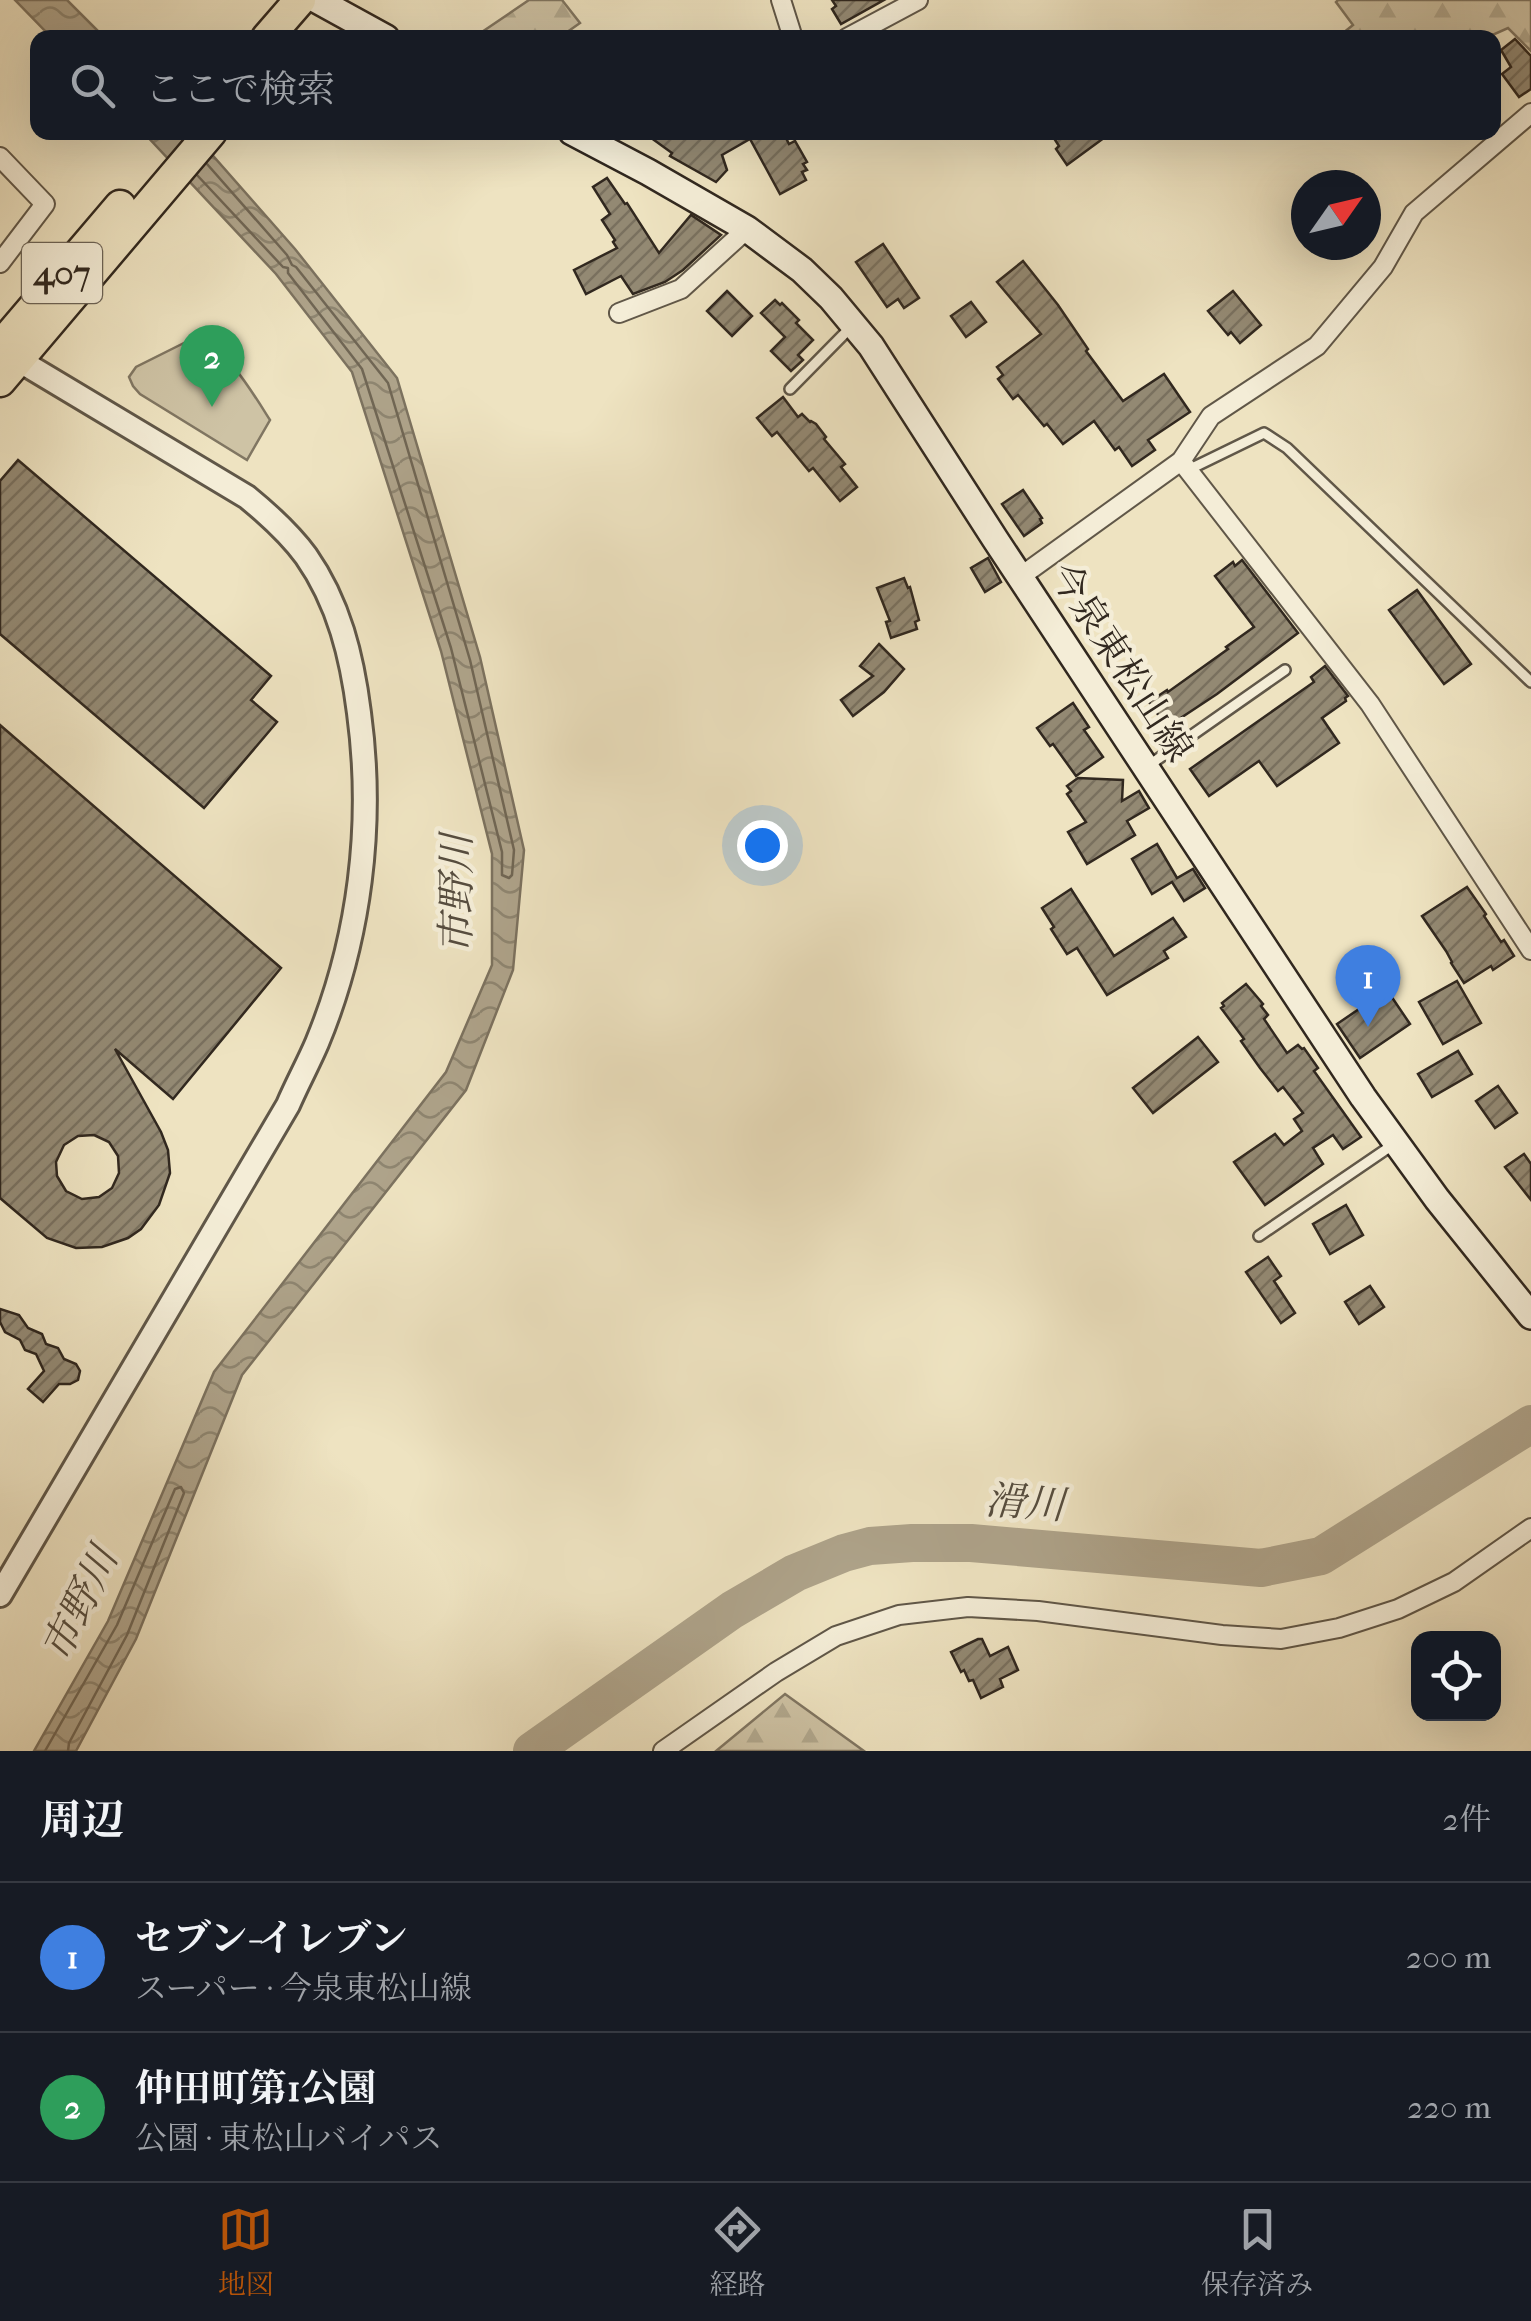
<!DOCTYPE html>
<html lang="ja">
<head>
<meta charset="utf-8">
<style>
  body { margin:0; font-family:"IM FELL French Canon","Noto Serif JP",serif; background:#242831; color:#f1f3f6 }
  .controls { position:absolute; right:30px; bottom:30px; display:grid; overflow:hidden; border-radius:20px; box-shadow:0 10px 40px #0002 }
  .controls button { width:90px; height:90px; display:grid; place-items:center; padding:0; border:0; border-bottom:2px solid #363941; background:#171b24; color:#f1f3f6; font:50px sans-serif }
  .compass { position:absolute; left:1291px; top:170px; width:90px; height:90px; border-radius:50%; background:#171b24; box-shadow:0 10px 40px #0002; rotate:56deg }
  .you { position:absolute; left:762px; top:845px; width:35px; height:35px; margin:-25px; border:8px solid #fff; border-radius:50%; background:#1a73e8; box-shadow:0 0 0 15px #1a73e833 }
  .badge { display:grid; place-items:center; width:65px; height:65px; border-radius:50%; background:#b45309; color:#fff; font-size:32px; font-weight:700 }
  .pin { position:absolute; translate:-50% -82px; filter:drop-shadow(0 2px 5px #0008) }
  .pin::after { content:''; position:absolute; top:52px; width:35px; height:30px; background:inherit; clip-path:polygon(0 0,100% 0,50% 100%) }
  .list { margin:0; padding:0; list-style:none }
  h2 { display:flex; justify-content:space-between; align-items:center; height:130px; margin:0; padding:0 40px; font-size:42px }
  h2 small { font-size:32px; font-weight:400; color:#9ea1a6 }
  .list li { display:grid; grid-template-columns:65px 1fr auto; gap:30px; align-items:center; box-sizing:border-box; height:150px; padding:0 40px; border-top:2px solid #363941 }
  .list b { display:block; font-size:38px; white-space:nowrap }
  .list p { margin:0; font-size:32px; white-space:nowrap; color:#9ea1a6 }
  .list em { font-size:32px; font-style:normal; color:#9ea1a6 }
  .icon { flex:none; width:55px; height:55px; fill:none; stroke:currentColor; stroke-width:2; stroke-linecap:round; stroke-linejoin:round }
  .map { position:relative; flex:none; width:1531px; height:1751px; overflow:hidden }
  .search { position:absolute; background:#171b24; box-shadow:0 10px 40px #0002; left:30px; right:30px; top:30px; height:110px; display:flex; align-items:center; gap:25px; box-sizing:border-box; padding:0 35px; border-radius:20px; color:#9ea1a6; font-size:38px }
  .sheet { height:430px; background:#171b24 }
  nav { display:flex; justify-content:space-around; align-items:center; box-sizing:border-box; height:140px; border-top:2px solid #363941; background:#171b24; font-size:28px; color:#9ea1a6 }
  nav a { display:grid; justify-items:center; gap:5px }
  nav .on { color:#b45309 }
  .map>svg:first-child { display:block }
  .green { fill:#cec3a5; stroke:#807662; stroke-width:2.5 }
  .forest { fill:url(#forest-firs); stroke:#807662; stroke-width:2.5 }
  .water { fill:url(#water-waves); stroke:#7c725f; stroke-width:2.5 }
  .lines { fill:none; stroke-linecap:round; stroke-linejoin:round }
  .shore { stroke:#706654; stroke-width:2.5 }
  .river { stroke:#aea38a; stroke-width:38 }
  .building { fill:url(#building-hatch); stroke:#31281f; stroke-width:2.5; fill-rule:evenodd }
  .service-casing { stroke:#605748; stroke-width:14 }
  .minor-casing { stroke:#605748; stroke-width:22 }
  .tertiary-casing { stroke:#605748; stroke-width:28 }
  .secondary-casing { stroke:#31281f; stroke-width:30 }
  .trunk-casing { stroke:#31281f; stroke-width:35 }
  .service { stroke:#f4edd7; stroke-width:9 }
  .minor { stroke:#f4edd7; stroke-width:18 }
  .tertiary { stroke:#f4edd7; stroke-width:22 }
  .secondary { stroke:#f4edd7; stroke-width:25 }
  .trunk { stroke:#eee3c1; stroke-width:30 }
  .labels { text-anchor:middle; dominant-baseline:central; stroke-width:9; stroke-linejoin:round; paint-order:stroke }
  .shield { fill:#f4edd7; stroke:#6c6356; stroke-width:2.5 }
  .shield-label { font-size:35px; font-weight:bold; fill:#31281f }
  .street-label { font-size:38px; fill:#31281f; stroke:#f4edd7 }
  .water-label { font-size:40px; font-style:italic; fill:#564d3f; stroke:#f4edd7 }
</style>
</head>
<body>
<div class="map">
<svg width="1531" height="1751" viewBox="0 0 1531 1751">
  <defs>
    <pattern id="forest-firs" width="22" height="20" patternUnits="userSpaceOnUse" patternTransform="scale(2.5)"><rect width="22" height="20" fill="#cec3a5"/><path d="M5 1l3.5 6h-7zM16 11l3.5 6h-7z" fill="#b1a88e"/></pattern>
    <pattern id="water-waves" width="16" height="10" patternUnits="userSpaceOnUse" patternTransform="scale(2.5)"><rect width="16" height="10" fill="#aea38a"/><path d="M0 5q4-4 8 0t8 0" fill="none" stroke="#8e8570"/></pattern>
    <pattern id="building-hatch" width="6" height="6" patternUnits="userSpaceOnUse" patternTransform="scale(2.5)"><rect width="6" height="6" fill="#938973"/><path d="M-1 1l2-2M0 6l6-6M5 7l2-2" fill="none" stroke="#79705e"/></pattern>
  </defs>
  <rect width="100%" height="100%" fill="#eee3c1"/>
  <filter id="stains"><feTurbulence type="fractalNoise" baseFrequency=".002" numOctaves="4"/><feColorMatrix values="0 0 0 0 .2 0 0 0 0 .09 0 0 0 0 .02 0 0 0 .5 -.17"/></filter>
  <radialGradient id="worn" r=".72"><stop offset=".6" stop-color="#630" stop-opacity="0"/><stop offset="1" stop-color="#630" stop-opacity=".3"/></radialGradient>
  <path class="green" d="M196 337C222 341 256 398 270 420L247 460 140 394 133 386 129 377 136 367Z"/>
  <g class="forest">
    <path d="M529 0H562L580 23 560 37 479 38 476 36Z"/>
    <path d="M1338 0H1531V51L1508 28 1488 37H1338L1353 25 1336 2Z"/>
    <path d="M785 1694 864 1751H716Z"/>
  </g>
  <g class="water">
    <path d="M15 0H67L104 37H51Z"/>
    <path d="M144 133H193L295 249 397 378 480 657 524 850 513 970 466 1090 242 1375 136 1639 76 1751H34L108 1621 214 1372 446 1072 492 965V854L441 651 352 372 276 274Z"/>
  </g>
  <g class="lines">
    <g class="shore">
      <path d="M197 175 283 267 288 268V273L362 369 451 648 502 852V875L509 878 512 875 514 850 470 660 388 383 296 267 292 265 287 255 207 164"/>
      <path d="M45 1751 117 1625 175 1489 181 1487 184 1493 127 1635 69 1743 68 1751"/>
    </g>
    <path class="river" d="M532 1751 732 1610 795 1573 844 1553 870 1546 912 1543H971L1261 1568 1321 1556 1531 1424"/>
  </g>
  <g class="building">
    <path d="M832 0H884L841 24 832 9 836 6Z"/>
    <path d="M1515 39 1531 56V89L1519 97 1502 74 1511 67 1501 50Z"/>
    <path d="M643 132H783L789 144 795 141 807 162 803 164 807 170 802 172 806 180 780 194 750 139 722 155 727 170 716 182 670 156 672 153Z"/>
    <path d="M1050 132H1112L1067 165 1056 149 1059 146Z"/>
    <path d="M607 178 625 204 627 203 659 253 691 215 721 235 683 270 665 282 633 294 621 276 586 294 574 270 617 248 613 242 615 240 602 220 610 214 593 187Z"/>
    <path d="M883 244 919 298 904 308 898 299 887 307 856 262Z"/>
    <path d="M1023 261 1058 305 1088 349 1086 351 1123 401 1164 374 1190 412 1148 440 1155 450 1132 466 1119 447 1115 450 1094 421 1063 444 1047 424 1044 426 1018 395 1013 399 998 379 1003 375 997 367 1041 334 997 282Z"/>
    <path d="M727 291 752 316 732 336 707 311Z"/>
    <path d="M1233 291 1261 325 1240 343 1231 332 1228 335 1208 311Z"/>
    <path d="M775 300 780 305 782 303 799 320 796 323 813 340 798 355 803 360 791 371 771 351 785 337 761 313Z"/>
    <path d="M971 302 986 322 966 337 951 316Z"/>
    <path d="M783 397 798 417 802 414 810 422 811 421 816 424 826 437 824 439 845 464 841 467 857 487 840 501 813 468 809 471 777 432 772 436 757 418Z"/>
    <path d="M18 460 271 676 251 700 277 722 204 808 0 634V481Z"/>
    <path d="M1023 490 1042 518 1040 519 1042 523 1024 536 1002 504Z"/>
    <path d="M988 558 1001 582 985 592 971 568Z"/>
    <path d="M1242 560 1298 633 1217 694 1167 727 1149 702 1167 690 1168 692 1228 649 1226 647 1254 627 1215 576 1233 562 1235 566Z"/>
    <path d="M904 578 908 588 910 587 919 620 915 622 917 629 891 638 886 622 890 621 877 588Z"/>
    <path d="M1417 590 1471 664 1444 684 1389 610Z"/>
    <path d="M879 644 904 669 884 692 853 716 841 700 873 676 860 666Z"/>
    <path d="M1325 666 1348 696 1345 698 1346 701 1322 718 1339 743 1277 786 1259 761 1209 796 1190 769 1314 682 1311 677Z"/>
    <path d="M1073 703 1089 727 1084 730 1103 757 1076 776 1053 744 1050 746 1037 728Z"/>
    <path d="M0 725 281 968 173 1099 115 1049 161 1132 168 1150 170 1173 159 1205 141 1229 128 1238 102 1247 76 1248 47 1238 0 1198ZM94 1135 109 1142 118 1156 119 1173 112 1188 99 1197 82 1199 66 1191 57 1176 56 1162 64 1145 78 1136Z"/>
    <path d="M1078 778 1123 780 1122 801 1139 791 1149 808 1127 821 1135 835 1087 864 1068 832 1086 822 1067 794 1071 791 1067 786Z"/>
    <path d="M1157 844 1177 878 1193 869 1205 888 1184 901 1172 882 1152 894 1132 859Z"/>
    <path d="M1467 887 1486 914 1484 916 1501 942 1504 940 1514 956 1493 970 1491 966 1464 983 1451 963 1452 962 1446 951 1422 916Z"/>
    <path d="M1071 889 1114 956 1173 918 1186 937 1164 951 1168 958 1107 995 1077 948 1067 954 1051 929 1054 927 1042 908Z"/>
    <path d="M1457 981 1481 1023 1443 1044 1419 1002Z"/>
    <path d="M1246 984 1263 1004 1261 1006 1268 1015 1264 1019 1287 1053 1298 1045 1302 1049 1304 1048 1318 1068 1314 1071 1361 1137 1343 1149 1333 1135 1313 1148 1323 1164 1265 1205 1234 1162 1275 1134 1284 1145 1302 1131 1294 1119 1303 1113 1283 1087 1278 1091 1260 1068 1241 1041 1244 1039 1221 1008 1224 1006 1222 1003Z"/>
    <path d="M1387 990 1410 1024 1360 1058 1337 1024Z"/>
    <path d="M1198 1037 1218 1062 1153 1113 1133 1088Z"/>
    <path d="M1458 1051 1472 1074 1432 1097 1418 1074Z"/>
    <path d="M1498 1086 1517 1113 1495 1128 1476 1101Z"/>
    <path d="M1524 1154 1531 1164V1200L1505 1167Z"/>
    <path d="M1346 1205 1363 1235 1330 1254 1313 1224Z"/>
    <path d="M1268 1257 1281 1276 1274 1281 1295 1313 1281 1323 1246 1272Z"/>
    <path d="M1370 1286 1384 1307 1359 1324 1345 1302Z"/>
    <path d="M0 1309 19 1315 28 1328 42 1334 46 1344 58 1348 64 1359 76 1364 80 1371 78 1380 70 1384H59L43 1402 28 1389 44 1371 36 1354 25 1350 20 1340 5 1332 0 1322Z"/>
    <path d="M978 1639H982L990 1656 1008 1647 1018 1670 1000 1679 1003 1687 981 1698 973 1680 969 1681 964 1670 961 1672 951 1652Z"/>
  </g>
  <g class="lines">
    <defs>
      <g id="service">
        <path d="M790 389 852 326"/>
        <path d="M1188 470 1264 433 1287 448 1531 682"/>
        <path d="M1148 766 1285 670"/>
        <path d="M1259 1236 1394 1144"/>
      </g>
      <g id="minor">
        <path d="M781 0 793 38"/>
        <path d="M847 38 918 0"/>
        <path d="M0 157 45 204 0 263"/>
        <path d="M619 313 681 289 747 229"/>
        <path d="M1181 461 1370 704 1531 950"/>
        <path d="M1020 577 1181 461 1211 416 1317 346 1383 267 1414 213 1531 113"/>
        <path d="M663 1751 776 1672 836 1636 899 1615 968 1607 1038 1611 1222 1635 1281 1639 1339 1628 1398 1609 1454 1582 1531 1528"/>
      </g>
      <path id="tertiary" d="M0 1595 288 1105C297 1084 308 1064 317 1043 360 939 374 824 359 713 352 657 339 603 306 556 289 533 269 515 247 497L5 352"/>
      <g id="secondary">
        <path d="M317 0 386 38"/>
        <path d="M572 132 648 172 747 229 802 270 831 298 871 346 995 539 1363 1097 1437 1199 1531 1316"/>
      </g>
      <g id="trunk">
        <path d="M267 38 300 0"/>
        <path d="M0 347 120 206"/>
        <path d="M0 381 211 132"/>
      </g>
    </defs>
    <use href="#service" class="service-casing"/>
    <use href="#minor" class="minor-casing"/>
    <use href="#tertiary" class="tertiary-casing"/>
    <use href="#secondary" class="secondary-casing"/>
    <use href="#trunk" class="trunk-casing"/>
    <use href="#service" class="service"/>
    <use href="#minor" class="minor"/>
    <use href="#tertiary" class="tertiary"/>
    <use href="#secondary" class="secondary"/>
    <use href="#trunk" class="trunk"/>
  </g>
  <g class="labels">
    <rect class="shield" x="22" y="243" width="80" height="60" rx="8"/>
    <g class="shield-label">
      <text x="62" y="273">407</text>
    </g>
    <g class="street-label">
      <text transform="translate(1121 662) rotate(57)">今泉東松山線</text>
    </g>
    <g class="water-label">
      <text transform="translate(457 894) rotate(-90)">市野川</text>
      <text transform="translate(1025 1503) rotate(4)">滑川</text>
      <text transform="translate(80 1604) rotate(-64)">市野川</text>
    </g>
  </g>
  <rect width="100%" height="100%" filter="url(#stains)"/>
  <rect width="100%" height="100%" fill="url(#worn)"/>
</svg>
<div class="controls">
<button><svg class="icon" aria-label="locate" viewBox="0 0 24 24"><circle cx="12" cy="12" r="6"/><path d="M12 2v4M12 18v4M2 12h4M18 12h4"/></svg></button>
</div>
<svg class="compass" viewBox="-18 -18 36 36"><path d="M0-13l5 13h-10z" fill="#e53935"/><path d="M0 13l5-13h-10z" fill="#9ea1a6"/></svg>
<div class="you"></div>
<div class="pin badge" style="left:1368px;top:1027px;background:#3f7fe0">1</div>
<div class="pin badge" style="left:212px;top:407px;background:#2e9e5b">2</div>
<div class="search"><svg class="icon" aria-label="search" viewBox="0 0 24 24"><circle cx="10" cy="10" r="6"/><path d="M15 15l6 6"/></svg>ここで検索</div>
</div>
<section class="sheet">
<h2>周辺<small>2件</small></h2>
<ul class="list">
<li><span class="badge" style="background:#3f7fe0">1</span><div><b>セブン-イレブン</b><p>スーパー · 今泉東松山線</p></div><em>200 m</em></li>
<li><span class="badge" style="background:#2e9e5b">2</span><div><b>仲田町第1公園</b><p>公園 · 東松山バイパス</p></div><em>220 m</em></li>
</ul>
</section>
<nav>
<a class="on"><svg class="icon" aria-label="map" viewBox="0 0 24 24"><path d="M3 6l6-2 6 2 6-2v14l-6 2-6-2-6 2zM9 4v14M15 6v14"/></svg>地図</a>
<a><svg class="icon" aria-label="directions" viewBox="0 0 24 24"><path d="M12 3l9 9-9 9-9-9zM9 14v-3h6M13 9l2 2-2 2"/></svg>経路</a>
<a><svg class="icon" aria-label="saved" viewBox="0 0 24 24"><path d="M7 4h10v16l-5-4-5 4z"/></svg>保存済み</a>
</nav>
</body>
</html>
